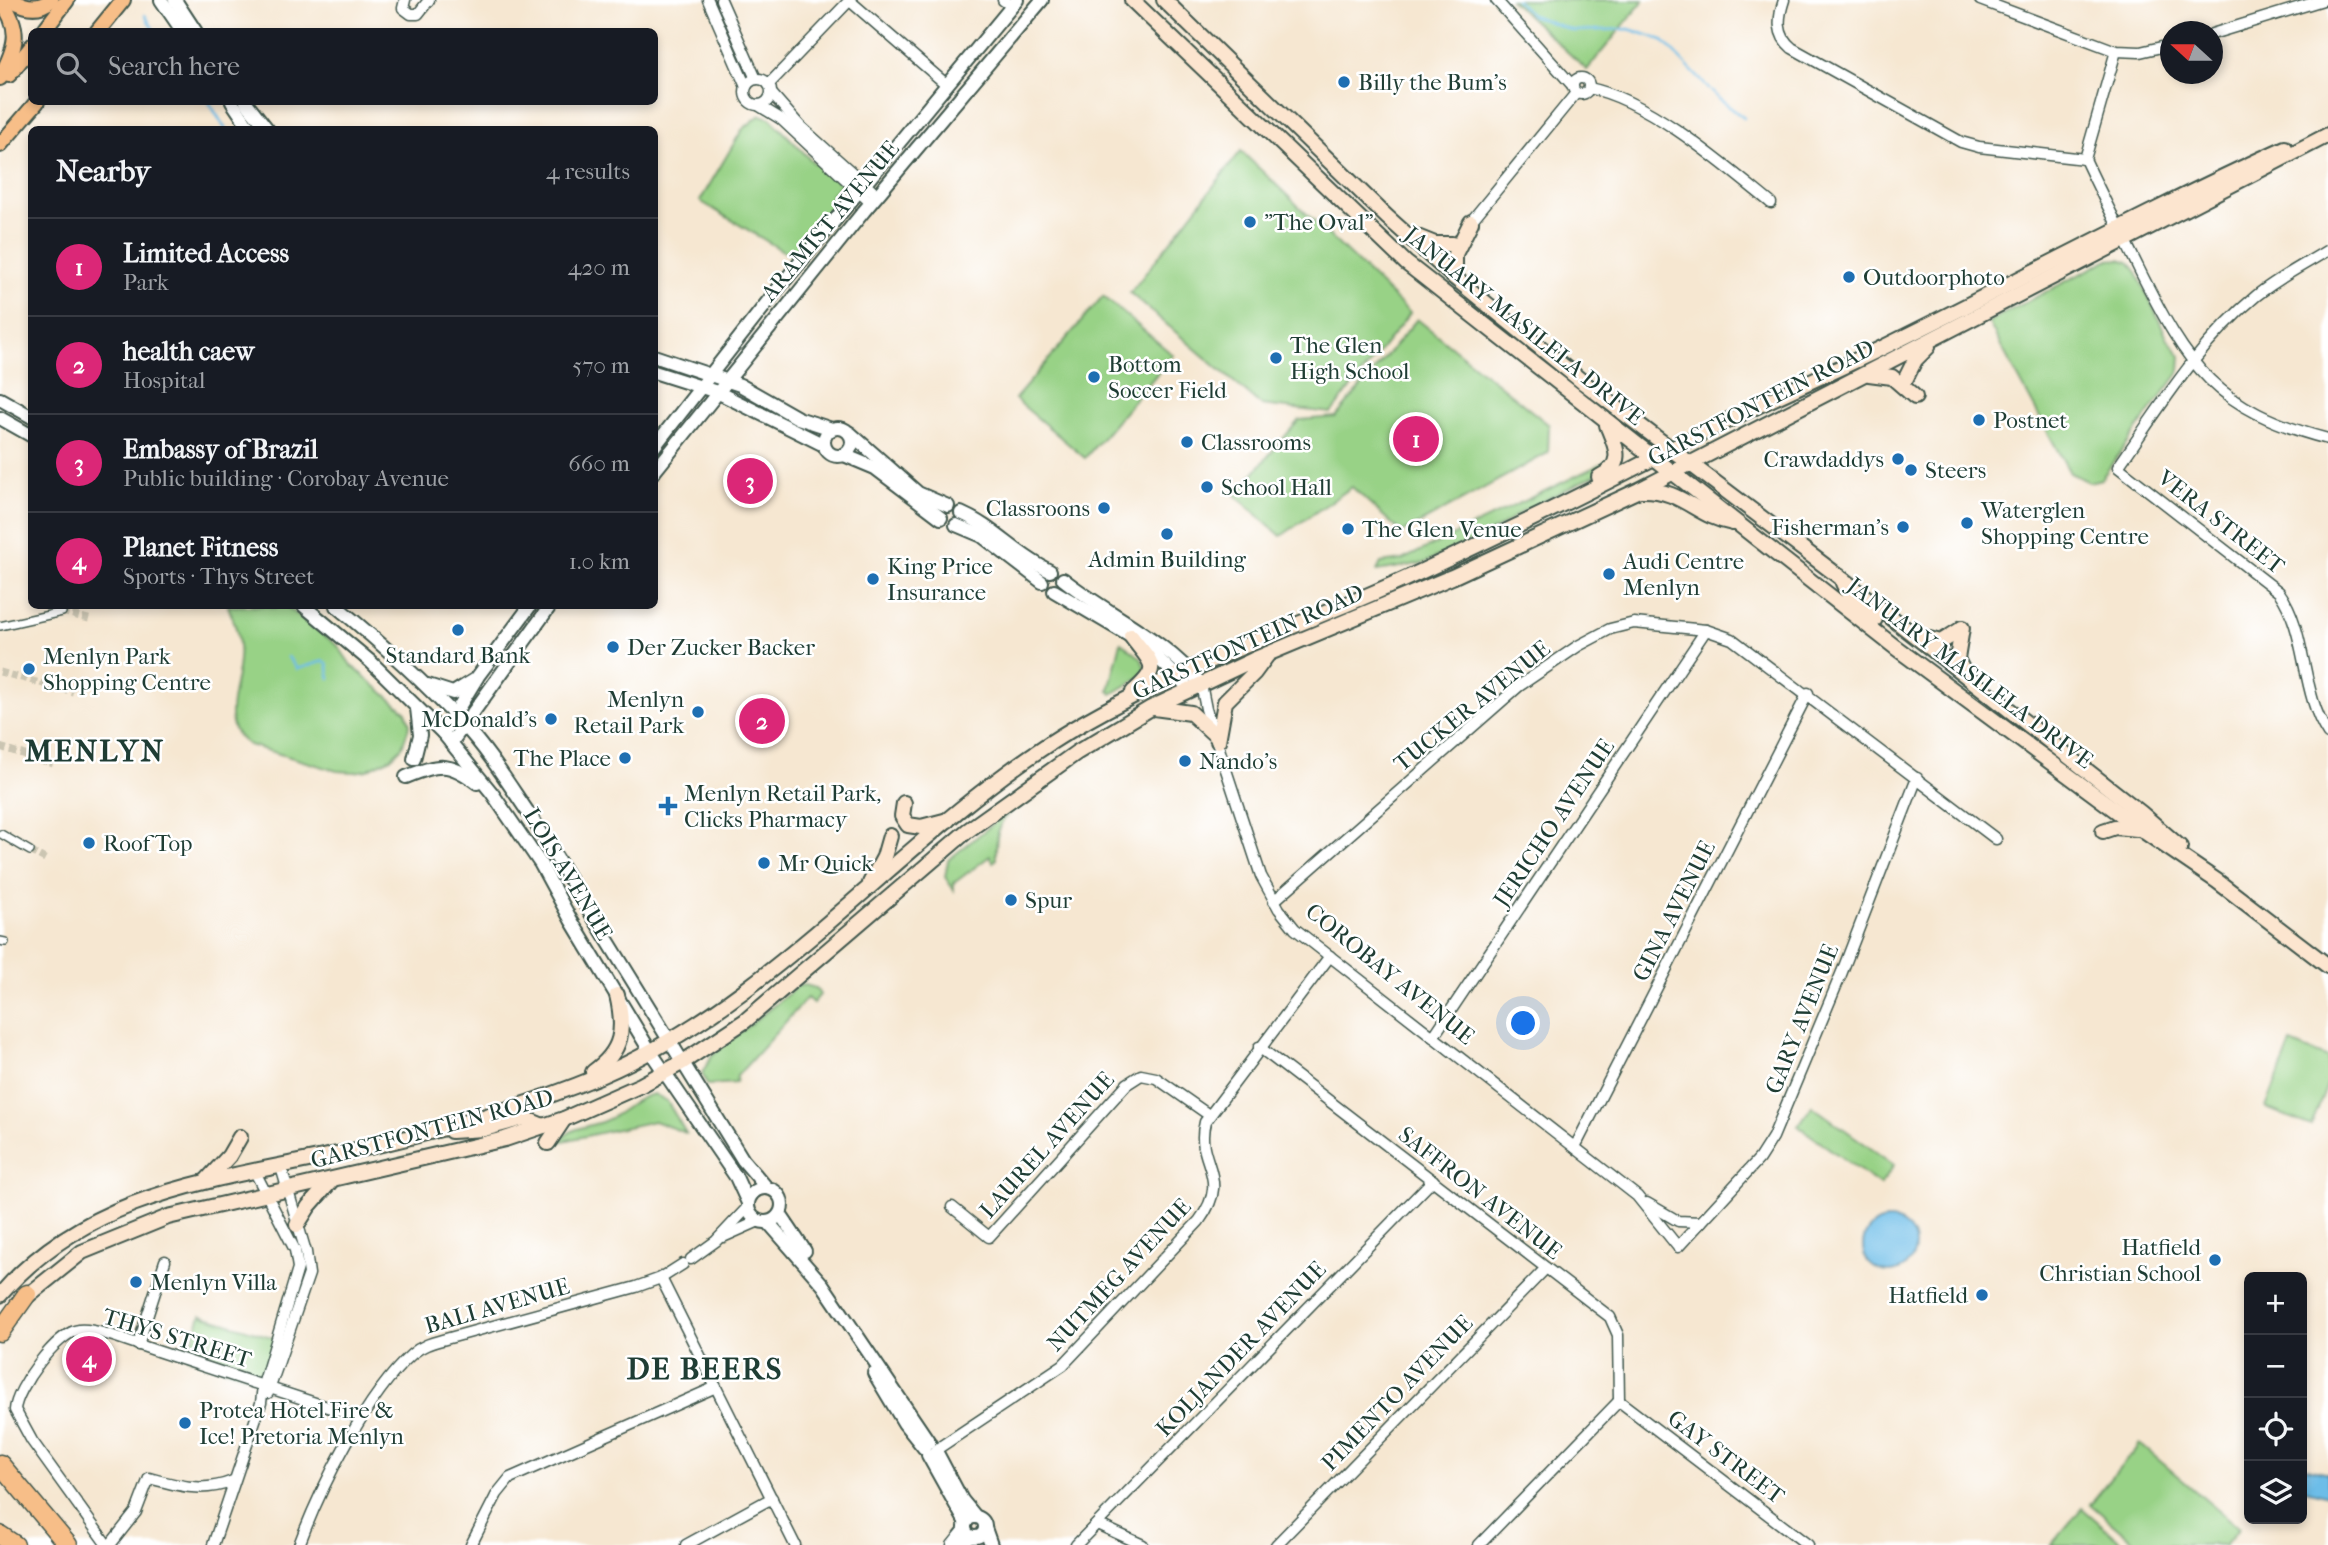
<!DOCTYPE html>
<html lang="en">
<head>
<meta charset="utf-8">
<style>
  body { margin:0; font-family:"IM FELL French Canon",serif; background:#20242c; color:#f1f3f6 }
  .controls { position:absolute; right:21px; bottom:21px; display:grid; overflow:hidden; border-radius:10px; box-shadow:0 4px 10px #0003 }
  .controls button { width:63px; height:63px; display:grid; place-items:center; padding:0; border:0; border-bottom:2px solid #363941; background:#171b24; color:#f1f3f6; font:35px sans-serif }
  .compass { position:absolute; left:2160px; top:21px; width:63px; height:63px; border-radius:50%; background:#171b24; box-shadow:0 4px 10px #0003; rotate:291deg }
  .you { position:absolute; left:1524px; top:1024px; width:24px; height:24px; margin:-18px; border:5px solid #fff; border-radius:50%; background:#1a73e8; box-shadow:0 0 0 10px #1a73e833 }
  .badge { display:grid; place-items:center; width:46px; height:46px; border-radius:50%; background:#db2777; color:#fff; font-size:23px; font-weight:700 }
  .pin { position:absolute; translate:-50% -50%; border:4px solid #fff; box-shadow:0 2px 7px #0006 }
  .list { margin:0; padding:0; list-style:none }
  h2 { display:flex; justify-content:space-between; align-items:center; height:91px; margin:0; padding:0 28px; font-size:30px }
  h2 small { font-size:23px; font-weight:400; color:#9ea1a6 }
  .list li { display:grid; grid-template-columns:46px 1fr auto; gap:21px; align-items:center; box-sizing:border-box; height:98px; padding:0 28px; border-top:2px solid #363941 }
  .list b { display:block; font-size:26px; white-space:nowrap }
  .list p { margin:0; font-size:23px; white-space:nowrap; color:#9ea1a6 }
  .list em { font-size:23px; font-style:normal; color:#9ea1a6 }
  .icon { flex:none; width:38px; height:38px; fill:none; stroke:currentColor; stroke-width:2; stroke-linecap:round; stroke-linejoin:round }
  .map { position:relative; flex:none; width:2328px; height:1545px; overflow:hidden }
  .search { position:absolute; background:#171b24; box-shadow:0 4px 10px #0003; left:28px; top:28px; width:630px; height:77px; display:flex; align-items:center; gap:18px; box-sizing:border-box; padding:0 24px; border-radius:10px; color:#9ea1a6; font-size:26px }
  .panel { position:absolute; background:#171b24; box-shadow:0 4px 10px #0003; left:28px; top:126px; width:630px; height:483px; border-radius:10px }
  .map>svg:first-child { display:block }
  .green { fill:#98d286; stroke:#5c885d; stroke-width:2 }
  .water { fill:#6dbde8; stroke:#467d8e; stroke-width:2 }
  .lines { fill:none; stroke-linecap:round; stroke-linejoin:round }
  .stream { stroke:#6dbde8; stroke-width:2.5 }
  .pedestrian-tunnel { stroke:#cbc5b2; stroke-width:7; stroke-dasharray:7 3.5; stroke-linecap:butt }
  .pedestrian-casing { stroke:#3f564c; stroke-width:10 }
  .minor-casing { stroke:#3f564c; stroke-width:13 }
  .tertiary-casing { stroke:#3f564c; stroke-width:16 }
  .secondary-casing { stroke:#3f564c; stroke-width:18 }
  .primary-casing { stroke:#3f564c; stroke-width:18 }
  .motorway-casing { stroke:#3f564c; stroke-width:21 }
  .pedestrian { stroke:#fff; stroke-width:7 }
  .minor { stroke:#fff; stroke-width:10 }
  .tertiary { stroke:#fff; stroke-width:12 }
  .secondary { stroke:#fce5cf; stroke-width:14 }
  .primary { stroke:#f7be88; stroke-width:14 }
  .motorway { stroke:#f7be88; stroke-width:18 }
  .poi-dot { fill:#1f6fb2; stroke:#fff; stroke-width:2.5 }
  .labels { text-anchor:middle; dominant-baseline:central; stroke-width:5; stroke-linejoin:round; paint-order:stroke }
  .poi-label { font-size:23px; fill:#1f3d34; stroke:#fff; text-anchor:start }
  .street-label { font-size:23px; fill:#1f3d34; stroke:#fff }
  .district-label { font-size:30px; font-weight:bold; letter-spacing:2px; fill:#1f3d34; stroke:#fff }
</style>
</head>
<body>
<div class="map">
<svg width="2328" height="1545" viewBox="0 0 2328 1545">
  <rect width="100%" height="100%" fill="#fff"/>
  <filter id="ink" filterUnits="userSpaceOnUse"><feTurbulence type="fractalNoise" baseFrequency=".0143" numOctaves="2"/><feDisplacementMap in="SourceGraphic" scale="14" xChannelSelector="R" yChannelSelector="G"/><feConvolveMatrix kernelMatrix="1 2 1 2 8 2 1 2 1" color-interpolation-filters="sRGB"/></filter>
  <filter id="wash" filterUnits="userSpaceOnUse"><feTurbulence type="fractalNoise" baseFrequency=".00686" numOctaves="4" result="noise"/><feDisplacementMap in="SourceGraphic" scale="28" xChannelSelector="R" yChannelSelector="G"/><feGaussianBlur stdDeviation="1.57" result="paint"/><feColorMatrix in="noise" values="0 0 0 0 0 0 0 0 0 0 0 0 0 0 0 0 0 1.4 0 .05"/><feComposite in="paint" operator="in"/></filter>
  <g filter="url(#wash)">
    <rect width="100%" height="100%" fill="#f6e7d1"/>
    <g class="green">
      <path d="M1511 0H1644L1587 70Z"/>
      <path d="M760 115 770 118 814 163 825 166 841 184 831 195 833 205C817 223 809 241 793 257L700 201 742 130Z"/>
      <path d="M1241 151 1410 313 1331 413 1261 405 1130 293Z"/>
      <path d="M2120 259 2129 262 2136 271 2168 339 2181 356 2180 371 2101 479 2089 482 2070 473 1988 322 2107 260Z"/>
      <path d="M1103 296 1173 355 1085 458 1015 399Z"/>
      <path d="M1417 319 1549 425 1548 453 1402 533 1352 487 1281 536 1235 495 1299 420 1336 417Z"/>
      <path d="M1613 458 1611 467 1521 512 1500 527 1424 563 1377 571 1381 563 1402 560Z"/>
      <path d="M228 606H269L271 608 286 606 338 646 351 665 406 712 410 724 402 747 391 758 367 770 354 772 337 771 249 745C216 726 238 689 239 659 241 640 235 623 228 606Z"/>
      <path d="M1121 642 1141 658 1145 668 1140 677 1112 694 1109 690Z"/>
      <path d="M1035 790C1005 818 995 816 996 860L993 862 990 856 954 883V890L945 877 948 860Z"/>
      <path d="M805 985 816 988 820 995 813 1003 807 998 737 1076 736 1083 707 1085 702 1073 712 1055 798 986Z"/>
      <path d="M2291 1043 2328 1058V1083L2311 1126 2266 1108Z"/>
      <path d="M654 1094 667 1101 686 1133 654 1121 559 1142C569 1127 589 1127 604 1121 622 1114 635 1097 654 1094Z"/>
      <path d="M1812 1106 1894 1165 1880 1185 1798 1126Z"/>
      <path d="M201 1315 278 1339 260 1380 187 1357Z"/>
      <path d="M2140 1444 2239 1528 2225 1545H2138L2090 1504Z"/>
      <path d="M2082 1508 2125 1545H2051Z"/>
    </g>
    <g class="water">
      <circle cx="1889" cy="1246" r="26"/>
      <path d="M2304 1467 2328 1473V1496L2302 1489Z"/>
    </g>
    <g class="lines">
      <g class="stream">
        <path d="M1516 0 1531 15 1574 31 1629 29 1662 40 1719 99 1744 118"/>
        <path d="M145 15 155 32"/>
        <path d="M209 102 226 130"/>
        <path d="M288 657 297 669 324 661 327 663 330 679"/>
      </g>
    </g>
  </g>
  <g filter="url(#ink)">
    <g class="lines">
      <g class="pedestrian-tunnel">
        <path d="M62 612 92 620"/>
        <path d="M0 672 73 692"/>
        <path d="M0 747 53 764"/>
        <path d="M30 851 45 859"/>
      </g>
      <defs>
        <g id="pedestrian">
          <path d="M0 626 62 612"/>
          <path d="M1 834 30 851"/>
          <path d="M0 941 5 942"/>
        </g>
        <g id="minor">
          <path d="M405 0 403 8 411 14H418L429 0"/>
          <path d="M708 0 746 87"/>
          <path d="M721 0 756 79"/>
          <path d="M1003 0 1012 6"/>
          <path d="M1496 0 1572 85"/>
          <path d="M1784 0C1778 18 1776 35 1792 48L1961 142 1979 147 2085 159"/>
          <path d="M1980 0 2116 51 2140 52 2170 45"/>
          <path d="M850 1 947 85"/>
          <path d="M2212 34 2323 0"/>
          <path d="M2116 51 2085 159C2102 196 2121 232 2139 269 2188 367 2216 410 2328 439"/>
          <circle cx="1581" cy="86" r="8"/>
          <circle cx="758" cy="92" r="13"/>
          <path d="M769 84 850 0"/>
          <path d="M1589 88C1649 100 1723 164 1771 203"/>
          <path d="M772 94 800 126 877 195"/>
          <path d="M758 105 781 119 871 203"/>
          <path d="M1468 225 1576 93"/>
          <path d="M2328 250C2304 265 2278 278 2256 296 2199 343 2160 407 2118 467L2279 592C2308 633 2300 691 2328 734"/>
          <path d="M1201 684 1206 709 1261 876 1279 909 1295 929 1637 1196 1678 1247 1759 1159 1773 1137 1842 972 1917 778"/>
          <path d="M1274 901 1519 686 1578 646 1610 629 1634 623 1706 630 1732 639 1996 839"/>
          <path d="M1433 1037 1706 630"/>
          <path d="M1259 1047 1610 1317 1618 1335 1619 1401"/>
          <path d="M1575 1147 1808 693"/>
          <path d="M1647 1203 1678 1221 1701 1222"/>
          <path d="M952 1207 989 1237 1127 1084 1141 1075 1156 1078 1209 1115"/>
          <path d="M723 1237 759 1221"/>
          <path d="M691 1259 716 1241 748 1207"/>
          <path d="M661 1278 795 1545"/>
          <path d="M138 1345 165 1261"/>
          <path d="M268 1393 309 1274 306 1252 281 1167"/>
          <path d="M1619 1401 1808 1545"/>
          <path d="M937 1449 1063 1365 1199 1221C1233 1175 1194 1163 1205 1122L1330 956"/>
          <path d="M1097 1524 1143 1545"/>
          <path d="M107 1545 32 1441 15 1410C16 1389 57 1332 79 1330 98 1328 138 1345 157 1351 225 1373 293 1395 361 1418"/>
          <path d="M110 1545 136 1512 149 1478C179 1486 203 1493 233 1481"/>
          <path d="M213 1545 261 1403 263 1385 298 1268 295 1250 255 1172"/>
          <path d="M299 1545C321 1487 366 1395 412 1354 421 1346 431 1343 442 1340L636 1287 661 1278 683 1264"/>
          <path d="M471 1545 497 1494 510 1478 716 1387"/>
          <path d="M686 1545 772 1498"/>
          <path d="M952 1545 965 1529"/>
          <path d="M962 1545 972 1537"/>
          <path d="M1076 1545 1433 1180"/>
          <path d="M1276 1545 1546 1268"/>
          <path d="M1479 1545 1619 1401"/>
        </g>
        <g id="tertiary">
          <path d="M161 0 183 32"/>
          <path d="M175 0 196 32"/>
          <path d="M232 102 251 130"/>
          <path d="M246 102 268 130"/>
          <path d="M654 356 740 385 798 418 832 429"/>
          <path d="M654 372 717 392 824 445"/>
          <path d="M0 399 32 417"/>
          <path d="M0 418 32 436"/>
          <circle cx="838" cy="442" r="14"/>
          <path d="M850 433 918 493 948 506"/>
          <path d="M654 447 773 295 1017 0"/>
          <path d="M844 455 875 468 941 518"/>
          <path d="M654 472 864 211 1042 0"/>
          <path d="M961 513C994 527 1017 556 1050 571"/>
          <path d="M956 525 982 536 1042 582"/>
          <path d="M1063 579C1108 615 1164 638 1201 684"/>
          <path d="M1054 591 1142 643 1190 689"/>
          <path d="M304 606 371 662 443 733 492 793 540 863 571 920 650 1051 736 1177 748 1203"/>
          <path d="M336 606C380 642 424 682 463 724 490 753 511 788 534 821L743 1160 766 1187"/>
          <path d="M428 685 453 693 474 680"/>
          <path d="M443 733 478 676 530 606"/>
          <path d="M451 743 550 606"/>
          <path d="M414 759 420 735 417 708"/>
          <path d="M406 777C439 764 448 761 477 783"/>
          <circle cx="765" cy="1205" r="17"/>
          <path d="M780 1214 805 1251"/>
          <path d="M768 1222 823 1285 929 1442"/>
          <path d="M874 1373 904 1423 924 1448"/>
          <path d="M936 1451 962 1500 976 1517"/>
          <path d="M928 1455 966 1523"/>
          <circle cx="975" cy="1527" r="10"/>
          <path d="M985 1528 991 1545"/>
        </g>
        <g id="secondary">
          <path d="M1132 0 1406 263 1895 647 2145 832 2217 881 2328 966"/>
          <path d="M1164 0 1387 217 1455 278 1584 383 1841 578 2141 813 2180 847"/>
          <path d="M1415 236 1435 244H1452"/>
          <path d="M1455 278V254L1471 222"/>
          <path d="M1869 374 1892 377 1915 397"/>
          <path d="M1906 378 1915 360 1928 347"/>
          <path d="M1599 477C1626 464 1616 447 1607 425"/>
          <path d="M1642 490C1682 489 1697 517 1733 523"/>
          <path d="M1843 583 1851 599 1875 619"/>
          <path d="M1962 628 1957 659 1964 673"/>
          <path d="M1131 636C1150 663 1164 665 1133 692"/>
          <path d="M1921 637 1941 642 1960 630"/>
          <path d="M1154 708 1191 713 1216 736"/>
          <path d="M1218 741 1225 702 1254 673 1268 654"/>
          <path d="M904 803 902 816 908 825 921 827 948 820"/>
          <path d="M2103 831 2115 827 2137 829"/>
          <path d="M870 883 884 857 890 836"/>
          <path d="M593 1072C623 1051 625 1029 617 995"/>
          <path d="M451 1131 484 1129 524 1118 543 1126"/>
          <path d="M548 1143 564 1119"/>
          <path d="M207 1180 229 1156 240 1137"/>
          <path d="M297 1225 309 1206 331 1181"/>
          <path d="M0 1295C94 1185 233 1179 365 1148 443 1130 525 1107 600 1076 773 1002 893 846 1047 745 1145 681 1257 642 1364 597 1416 575 1467 550 1517 526 1596 489 1671 448 1749 410 1796 387 1844 367 1890 344 2022 279 2151 209 2285 148"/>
          <path d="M21 1301 82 1252 168 1217 505 1139 564 1119 641 1085 683 1062 745 1021 967 831 1076 753 1151 708 1253 660 1452 577 1639 490 2328 135"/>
        </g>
        <g id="primary">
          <path d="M13 0C26 8 39 10 51 0"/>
          <path d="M43 32 67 0"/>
          <path d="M97 32 123 0"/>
          <path d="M9 75 32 46"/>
          <path d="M0 78C16 48 23 29 0 0"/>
          <path d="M0 145 37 102"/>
        </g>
        <g id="motorway">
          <path d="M0 1332 27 1294"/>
          <path d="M0 1464 68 1545"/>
          <path d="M0 1535 15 1545"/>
        </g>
      </defs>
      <use href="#pedestrian" class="pedestrian-casing"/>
      <use href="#minor" class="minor-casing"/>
      <use href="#tertiary" class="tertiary-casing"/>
      <use href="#secondary" class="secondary-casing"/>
      <use href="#primary" class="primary-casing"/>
      <use href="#motorway" class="motorway-casing"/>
      <use href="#pedestrian" class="pedestrian"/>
      <use href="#minor" class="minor"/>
      <use href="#tertiary" class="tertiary"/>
      <use href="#secondary" class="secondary"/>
      <use href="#primary" class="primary"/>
      <use href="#motorway" class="motorway"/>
    </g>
  </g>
  <g class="poi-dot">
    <circle cx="1344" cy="82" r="7"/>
    <circle cx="1250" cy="222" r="7"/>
    <circle cx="1849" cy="277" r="7"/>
    <circle cx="1276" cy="358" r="7"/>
    <circle cx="1094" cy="377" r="7"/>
    <circle cx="1979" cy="420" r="7"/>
    <circle cx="1187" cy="442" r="7"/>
    <circle cx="1898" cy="459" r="7"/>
    <circle cx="1911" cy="470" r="7"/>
    <circle cx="1207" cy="487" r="7"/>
    <circle cx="1104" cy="508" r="7"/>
    <circle cx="1967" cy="523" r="7"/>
    <circle cx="1903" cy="527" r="7"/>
    <circle cx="1348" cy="529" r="7"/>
    <circle cx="1167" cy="534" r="7"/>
    <circle cx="1609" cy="574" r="7"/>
    <circle cx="873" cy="579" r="7"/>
    <circle cx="458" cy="630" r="7"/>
    <circle cx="613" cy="647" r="7"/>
    <circle cx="29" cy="669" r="7"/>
    <circle cx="698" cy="712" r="7"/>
    <circle cx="551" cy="719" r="7"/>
    <circle cx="625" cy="758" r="7"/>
    <circle cx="1185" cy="761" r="7"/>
    <path d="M664.5 795.5h7v7h7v7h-7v7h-7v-7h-7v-7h7z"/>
    <circle cx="89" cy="843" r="7"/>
    <circle cx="764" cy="863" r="7"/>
    <circle cx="1011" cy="900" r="7"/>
    <circle cx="2215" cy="1260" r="7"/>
    <circle cx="136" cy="1282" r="7"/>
    <circle cx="1982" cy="1295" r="7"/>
    <circle cx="185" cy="1423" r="7"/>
  </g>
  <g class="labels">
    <g class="poi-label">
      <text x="1358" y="82">Billy the Bum's</text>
      <text x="1264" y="222">"The Oval"</text>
      <text x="1863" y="277">Outdoorphoto</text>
      <text x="1290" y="345">The Glen<tspan x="1290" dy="26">High School</tspan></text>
      <text x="1108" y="364">Bottom<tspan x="1108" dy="26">Soccer Field</tspan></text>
      <text x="1993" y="420">Postnet</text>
      <text x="1201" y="442">Classrooms</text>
      <text x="1884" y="459" text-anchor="end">Crawdaddys</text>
      <text x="1925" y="470">Steers</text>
      <text x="1221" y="487">School Hall</text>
      <text x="1090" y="508" text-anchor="end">Classroons</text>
      <text x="1981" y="510">Waterglen<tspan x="1981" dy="26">Shopping Centre</tspan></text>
      <text x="1889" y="527" text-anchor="end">Fisherman's</text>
      <text x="1362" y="529">The Glen Venue</text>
      <text x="1167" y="559" text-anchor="middle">Admin Building</text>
      <text x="1623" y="561">Audi Centre<tspan x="1623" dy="26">Menlyn</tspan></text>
      <text x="887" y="566">King Price<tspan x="887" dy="26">Insurance</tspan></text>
      <text x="627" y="647">Der Zucker Backer</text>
      <text x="458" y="655" text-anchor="middle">Standard Bank</text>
      <text x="43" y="656">Menlyn Park<tspan x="43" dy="26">Shopping Centre</tspan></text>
      <text x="684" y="699" text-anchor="end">Menlyn<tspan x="684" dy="26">Retail Park</tspan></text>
      <text x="537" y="719" text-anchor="end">McDonald's</text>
      <text x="611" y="758" text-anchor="end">The Place</text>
      <text x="1199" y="761">Nando's</text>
      <text x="684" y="793">Menlyn Retail Park,<tspan x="684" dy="26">Clicks Pharmacy</tspan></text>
      <text x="103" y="843">Roof Top</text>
      <text x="778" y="863">Mr Quick</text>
      <text x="1025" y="900">Spur</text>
      <text x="2201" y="1247" text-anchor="end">Hatfield<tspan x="2201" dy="26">Christian School</tspan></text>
      <text x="150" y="1282">Menlyn Villa</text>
      <text x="1968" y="1295" text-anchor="end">Hatfield</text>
      <text x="199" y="1410">Protea Hotel Fire &amp;<tspan x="199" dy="26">Ice! Pretoria Menlyn</tspan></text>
    </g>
    <g class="street-label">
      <text transform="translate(830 221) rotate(-50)">ARAMIST AVENUE</text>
      <text transform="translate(1524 326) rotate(39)">JANUARY MASILELA DRIVE</text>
      <text transform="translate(1761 403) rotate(-27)">GARSTFONTEIN ROAD</text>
      <text transform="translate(2221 522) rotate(38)">VERA STREET</text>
      <text transform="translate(1248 642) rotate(-24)">GARSTFONTEIN ROAD</text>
      <text transform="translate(1970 673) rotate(37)">JANUARY MASILELA DRIVE</text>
      <text transform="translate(1472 706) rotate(-39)">TUCKER AVENUE</text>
      <text transform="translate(1554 823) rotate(-56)">JERICHO AVENUE</text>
      <text transform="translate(568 874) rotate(59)">LOIS AVENUE</text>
      <text transform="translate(1674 911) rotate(-63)">GINA AVENUE</text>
      <text transform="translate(1390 974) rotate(39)">COROBAY AVENUE</text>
      <text transform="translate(1802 1019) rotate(-68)">GARY AVENUE</text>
      <text transform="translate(432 1129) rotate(-15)">GARSTFONTEIN ROAD</text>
      <text transform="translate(1047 1145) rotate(-48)">LAUREL AVENUE</text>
      <text transform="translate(1480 1193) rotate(38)">SAFFRON AVENUE</text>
      <text transform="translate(1119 1275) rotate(-47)">NUTMEG AVENUE</text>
      <text transform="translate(497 1306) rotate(-16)">BALI AVENUE</text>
      <text transform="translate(177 1338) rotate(17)">THYS STREET</text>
      <text transform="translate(1241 1349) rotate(-46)">KOLJANDER AVENUE</text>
      <text transform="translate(1397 1393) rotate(-46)">PIMENTO AVENUE</text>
      <text transform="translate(1726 1457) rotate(37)">GAY STREET</text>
    </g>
    <g class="district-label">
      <text x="95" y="751">MENLYN</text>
      <text x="705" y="1369">DE BEERS</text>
    </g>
  </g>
</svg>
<div class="controls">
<button>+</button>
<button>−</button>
<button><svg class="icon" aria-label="locate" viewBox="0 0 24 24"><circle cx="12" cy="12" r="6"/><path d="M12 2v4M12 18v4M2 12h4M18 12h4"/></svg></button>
<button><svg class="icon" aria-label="layers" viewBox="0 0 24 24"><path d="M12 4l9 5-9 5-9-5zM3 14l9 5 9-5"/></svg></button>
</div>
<svg class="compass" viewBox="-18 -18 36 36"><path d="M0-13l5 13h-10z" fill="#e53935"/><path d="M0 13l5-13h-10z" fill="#9ea1a6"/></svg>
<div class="you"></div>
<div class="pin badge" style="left:1416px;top:439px">1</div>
<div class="pin badge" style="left:762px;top:721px">2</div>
<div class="pin badge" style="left:750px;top:481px">3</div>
<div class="pin badge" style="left:89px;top:1359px">4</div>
<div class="search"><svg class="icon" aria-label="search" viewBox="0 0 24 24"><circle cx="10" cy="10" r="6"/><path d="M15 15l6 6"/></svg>Search here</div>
<section class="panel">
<h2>Nearby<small>4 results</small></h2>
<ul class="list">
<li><span class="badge">1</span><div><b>Limited Access</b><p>Park</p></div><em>420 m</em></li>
<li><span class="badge">2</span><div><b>health caew</b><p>Hospital</p></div><em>570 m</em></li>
<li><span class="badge">3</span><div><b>Embassy of Brazil</b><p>Public building · Corobay Avenue</p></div><em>660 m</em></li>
<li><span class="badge">4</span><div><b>Planet Fitness</b><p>Sports · Thys Street</p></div><em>1.0 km</em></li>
</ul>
</section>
</div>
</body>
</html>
